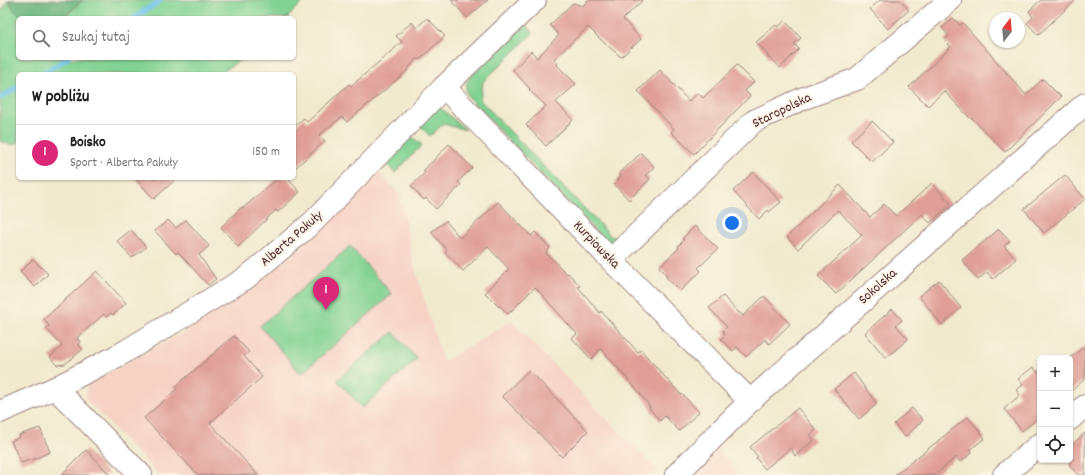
<!DOCTYPE html>
<html lang="pl">
<head>
<meta charset="utf-8">
<style>
  body { margin:0; font-family:Dekko,sans-serif; background:#f2f2f2; color:#222 }
  .controls { position:absolute; right:12px; bottom:12px; display:grid; overflow:hidden; border-radius:6px; box-shadow:0 1px 3px #0004 }
  .controls button { width:36px; height:36px; display:grid; place-items:center; padding:0; border:0; border-bottom:1px solid #e0e0e0; background:#fff; color:#222; font:20px sans-serif }
  .compass { position:absolute; left:989px; top:12px; width:36px; height:36px; border-radius:50%; background:#fff; box-shadow:0 1px 3px #0004; rotate:16deg }
  .you { position:absolute; left:732px; top:223px; width:14px; height:14px; margin:-10px; border:3px solid #fff; border-radius:50%; background:#1a73e8; box-shadow:0 0 0 6px #1a73e833 }
  .badge { display:grid; place-items:center; width:26px; height:26px; border-radius:50%; background:#db2777; color:#fff; font-size:13px; font-weight:700 }
  .pin { position:absolute; translate:-50% -33px; filter:drop-shadow(0 1px 2px #0008) }
  .pin::after { content:''; position:absolute; top:21px; width:14px; height:12px; background:inherit; clip-path:polygon(0 0,100% 0,50% 100%) }
  .list { margin:0; padding:0; list-style:none }
  h2 { display:flex; justify-content:space-between; align-items:center; height:52px; margin:0; padding:0 16px; font-size:17px }
  h2 small { font-size:13px; font-weight:400; color:#767676 }
  .list li { display:grid; grid-template-columns:26px 1fr auto; gap:12px; align-items:center; box-sizing:border-box; height:56px; padding:0 16px; border-top:1px solid #e0e0e0 }
  .list b { display:block; font-size:15px; white-space:nowrap }
  .list p { margin:0; font-size:13px; white-space:nowrap; color:#767676 }
  .list em { font-size:13px; font-style:normal; color:#767676 }
  .icon { flex:none; width:22px; height:22px; fill:none; stroke:currentColor; stroke-width:2; stroke-linecap:round; stroke-linejoin:round }
  .map { position:relative; flex:none; width:1085px; height:475px; overflow:hidden }
  .search { position:absolute; background:#fff; box-shadow:0 1px 3px #0004; left:16px; top:16px; width:280px; height:44px; display:flex; align-items:center; gap:10px; box-sizing:border-box; padding:0 14px; border-radius:6px; color:#767676; font-size:15px }
  .panel { position:absolute; background:#fff; box-shadow:0 1px 3px #0004; left:16px; top:72px; width:280px; height:108px; border-radius:6px }
  .map>svg:first-child { display:block }
  .built { fill:#f6d2c5 }
  .green { fill:#81d293; stroke:#66785f }
  .forest { fill:#68b47d; stroke:#596a54 }
  .lines { fill:none; stroke-linecap:round; stroke-linejoin:round }
  .stream { stroke:#6fc3eb; stroke-width:5.5 }
  .building { fill:#df9e97 }
  .minor-casing { stroke:#9e847d; stroke-width:24 }
  .minor { stroke:#fff; stroke-width:22 }
  .labels { text-anchor:middle; dominant-baseline:central; stroke-width:4; stroke-linejoin:round; paint-order:stroke }
  .street-label { font-size:14px; fill:#4a1f2b; stroke:#fcf5e5 }
</style>
</head>
<body>
<div class="map">
<svg width="1085" height="475" viewBox="0 0 1085 475">
  <rect width="100%" height="100%" fill="#fcf5e5"/>
  <filter id="ink" filterUnits="userSpaceOnUse"><feTurbulence type="fractalNoise" baseFrequency=".025" numOctaves="2"/><feDisplacementMap in="SourceGraphic" scale="8" xChannelSelector="R" yChannelSelector="G"/><feConvolveMatrix kernelMatrix="1 2 1 2 8 2 1 2 1" color-interpolation-filters="sRGB"/></filter>
  <filter id="wash" filterUnits="userSpaceOnUse"><feTurbulence type="fractalNoise" baseFrequency=".012" numOctaves="4" result="noise"/><feDisplacementMap in="SourceGraphic" scale="16" xChannelSelector="R" yChannelSelector="G"/><feGaussianBlur stdDeviation="0.9" result="paint"/><feColorMatrix in="noise" values="0 0 0 0 0 0 0 0 0 0 0 0 0 0 0 0 0 1.4 0 .05"/><feComposite in="paint" operator="in"/></filter>
  <g filter="url(#wash)">
    <rect width="100%" height="100%" fill="#f1eacf"/>
    <g class="built">
      <path d="M376 170 400 195 414 265 443 362 511 321 658 471 654 475H159L85 399 88 383 190 329 251 288 312 238Z"/>
      <path d="M718 450 740 475H693Z"/>
    </g>
    <g class="green">
      <path d="M8 0H9C13 9 17 13 26 18H18V58H243L219 74H18V143L11 145 0 141V11L3 9Z"/>
      <path d="M83 0H305L287 18H59L70 12Z"/>
      <path d="M525 23 533 33 483 82 480 100 612 237 628 234 615 244H608L469 98C465 91 465 86 469 78Z"/>
      <path d="M439 108 443 110 466 130 443 124 430 136 419 125 435 109Z"/>
      <path d="M409 137H412L422 145 395 173 384 162Z"/>
      <path d="M350 246 392 294 301 374 260 326Z"/>
      <path d="M393 332 417 359 362 408 337 380Z"/>
    </g>
    <path class="forest" d="M9 0H83C75 6 69 14 60 17 56 19 49 18 45 18 27 18 17 20 9 0Z"/>
    <g class="lines">
      <g class="stream">
        <path d="M134 18 161 0"/>
        <path d="M41 74 68 58"/>
        <path d="M0 98 18 87"/>
      </g>
    </g>
    <g id="blocks">
      <g class="building">
        <path d="M451 0H488L467 18Z"/>
        <path d="M588 0H643L623 19 641 39 621 57 600 39 588 27 554 59 558 63 557 65 576 84 556 102 573 120 546 146 526 125 546 106 529 90 530 89 513 70 531 51 537 58 559 35 550 25 573 3 583 6Z"/>
        <path d="M880 0H900L909 10 888 29 870 9Z"/>
        <path d="M1041 0H1076L1038 35 1027 23 1033 17 1029 11Z"/>
        <path d="M427 18 445 36 419 60 417 58 406 72 347 122 342 117 319 135 325 141 294 169V127L304 118 307 122 349 84 351 86 402 42 396 36 412 22 416 28Z"/>
        <path d="M953 18 960 25 963 23 1026 95 1043 79 1061 97 1005 152 972 118 971 119 944 91 928 106 909 87 951 47 944 40 949 36 942 28Z"/>
        <path d="M785 21 801 38 794 44 799 49 780 68 774 61 767 57 768 55 756 42 776 25 778 27Z"/>
        <path d="M737 65 754 82 745 91 750 96 694 154 671 132 674 129 638 91 660 70 689 101 698 93 703 98Z"/>
        <path d="M872 121 893 142 872 162 851 141Z"/>
        <path d="M449 144 472 168 458 182 461 185 436 209 426 198 424 200 411 186 425 173 423 171Z"/>
        <path d="M641 153 654 167 646 175 650 179 629 200 614 184 621 176 619 174Z"/>
        <path d="M753 172 781 202 769 212 768 210 759 219 733 191Z"/>
        <path d="M1065 175 1085 199 1044 233 1024 209Z"/>
        <path d="M135 178H177L154 199Z"/>
        <path d="M278 178H287L300 192 278 212 276 210 238 247 221 227 242 207 243 208Z"/>
        <path d="M932 183 951 204 930 223 922 214 836 294 818 276 862 235 838 210 798 249 787 237 840 185 870 217 884 204 896 216Z"/>
        <path d="M498 202 531 236 535 232 550 248 546 253 567 274 568 273 580 286 578 287 600 313 601 311 638 352 641 350 681 395 682 394 699 412 679 431 665 416 660 421 649 408 650 407 638 391 601 349 591 359 572 338 577 334 535 287 508 314 500 306 499 307 485 293 509 269 488 247 463 271 445 252 447 250 431 232 446 221 460 238Z"/>
        <path d="M168 220 176 228 186 220 209 246 199 255 216 279 208 285 178 252 176 254 155 231Z"/>
        <path d="M695 226 718 249 698 268 701 271 680 291 666 277 667 275 659 267 679 248 678 246 684 240 682 239Z"/>
        <path d="M999 229 1010 241 1004 246 1016 259 993 279 987 272 978 280 962 260Z"/>
        <path d="M131 230 146 247 132 258 117 241Z"/>
        <path d="M33 259 48 274 35 287 20 272Z"/>
        <path d="M97 271 126 303 113 315 111 313 106 317 104 314 77 338 80 342 78 344 83 349 65 364 57 365 50 357 62 346 46 328 49 326 44 319Z"/>
        <path d="M939 280 961 308 942 325 919 296Z"/>
        <path d="M723 296 739 313H740L743 316 764 296 790 324 769 344 765 339 746 357 737 347 733 351 721 339 725 335 723 331 727 327 709 308Z"/>
        <path d="M892 309 902 320 896 325 908 339 886 358 865 333Z"/>
        <path d="M234 336 249 352 244 356 262 377 210 423 258 475H198L144 418 177 389 175 387Z"/>
        <path d="M1085 346V379L1070 392V358Z"/>
        <path d="M1033 367 1038 373 1040 371V417L1022 431 1004 409 1020 395 1016 390 1023 385 1018 379Z"/>
        <path d="M529 370 588 431 562 457 502 396Z"/>
        <path d="M854 373 877 404 859 419 834 389Z"/>
        <path d="M798 408 816 430 810 435 814 440 795 456 791 448 765 469 756 458 758 457 750 447Z"/>
        <path d="M912 408 923 420 905 437 894 424Z"/>
        <path d="M968 417 985 438 970 450 972 453 960 462 956 457 935 475H895Z"/>
        <path d="M40 428 50 452 30 461V460L21 463 11 441 20 437 19 435Z"/>
        <path d="M1085 433V475H1078L1070 466V446Z"/>
        <path d="M86 450 110 475H61Z"/>
      </g>
    </g>
  </g>
  <g filter="url(#ink)">
    <use href="#blocks" fill-opacity="0" stroke="#9e847d" stroke-width="1"/>
    <g class="lines">
      <defs>
        <g id="minor">
          <path d="M444 87 611 260 750 401"/>
          <path d="M611 260 754 121 804 98 857 79 950 0"/>
          <path d="M55 388 141 475"/>
          <path d="M0 412 55 388 121 354 246 278 312 223 444 87 535 0"/>
          <path d="M1070 419 1085 406"/>
          <path d="M676 475 750 401 1085 104"/>
          <path d="M1004 475 1040 444"/>
        </g>
      </defs>
      <use href="#minor" class="minor-casing"/>
      <use href="#minor" class="minor"/>
    </g>
  </g>
  <g class="labels">
    <g class="street-label">
      <text transform="translate(782 111) rotate(-26)">Staropolska</text>
      <text transform="translate(292 239) rotate(-41)">Alberta Pakuły</text>
      <text transform="translate(596 245) rotate(46)">Kurpiowska</text>
      <text transform="translate(878 287) rotate(-42)">Sokolska</text>
    </g>
  </g>
</svg>
<div class="controls">
<button>+</button>
<button>−</button>
<button><svg class="icon" aria-label="locate" viewBox="0 0 24 24"><circle cx="12" cy="12" r="6"/><path d="M12 2v4M12 18v4M2 12h4M18 12h4"/></svg></button>
</div>
<svg class="compass" viewBox="-18 -18 36 36"><path d="M0-13l5 13h-10z" fill="#e53935"/><path d="M0 13l5-13h-10z" fill="#767676"/></svg>
<div class="you"></div>
<div class="pin badge" style="left:326px;top:310px">1</div>
<div class="search"><svg class="icon" aria-label="search" viewBox="0 0 24 24"><circle cx="10" cy="10" r="6"/><path d="M15 15l6 6"/></svg>Szukaj tutaj</div>
<section class="panel">
<h2>W pobliżu<small></small></h2>
<ul class="list">
<li><span class="badge">1</span><div><b>Boisko</b><p>Sport · Alberta Pakuły</p></div><em>150 m</em></li>
</ul>
</section>
</div>
</body>
</html>
